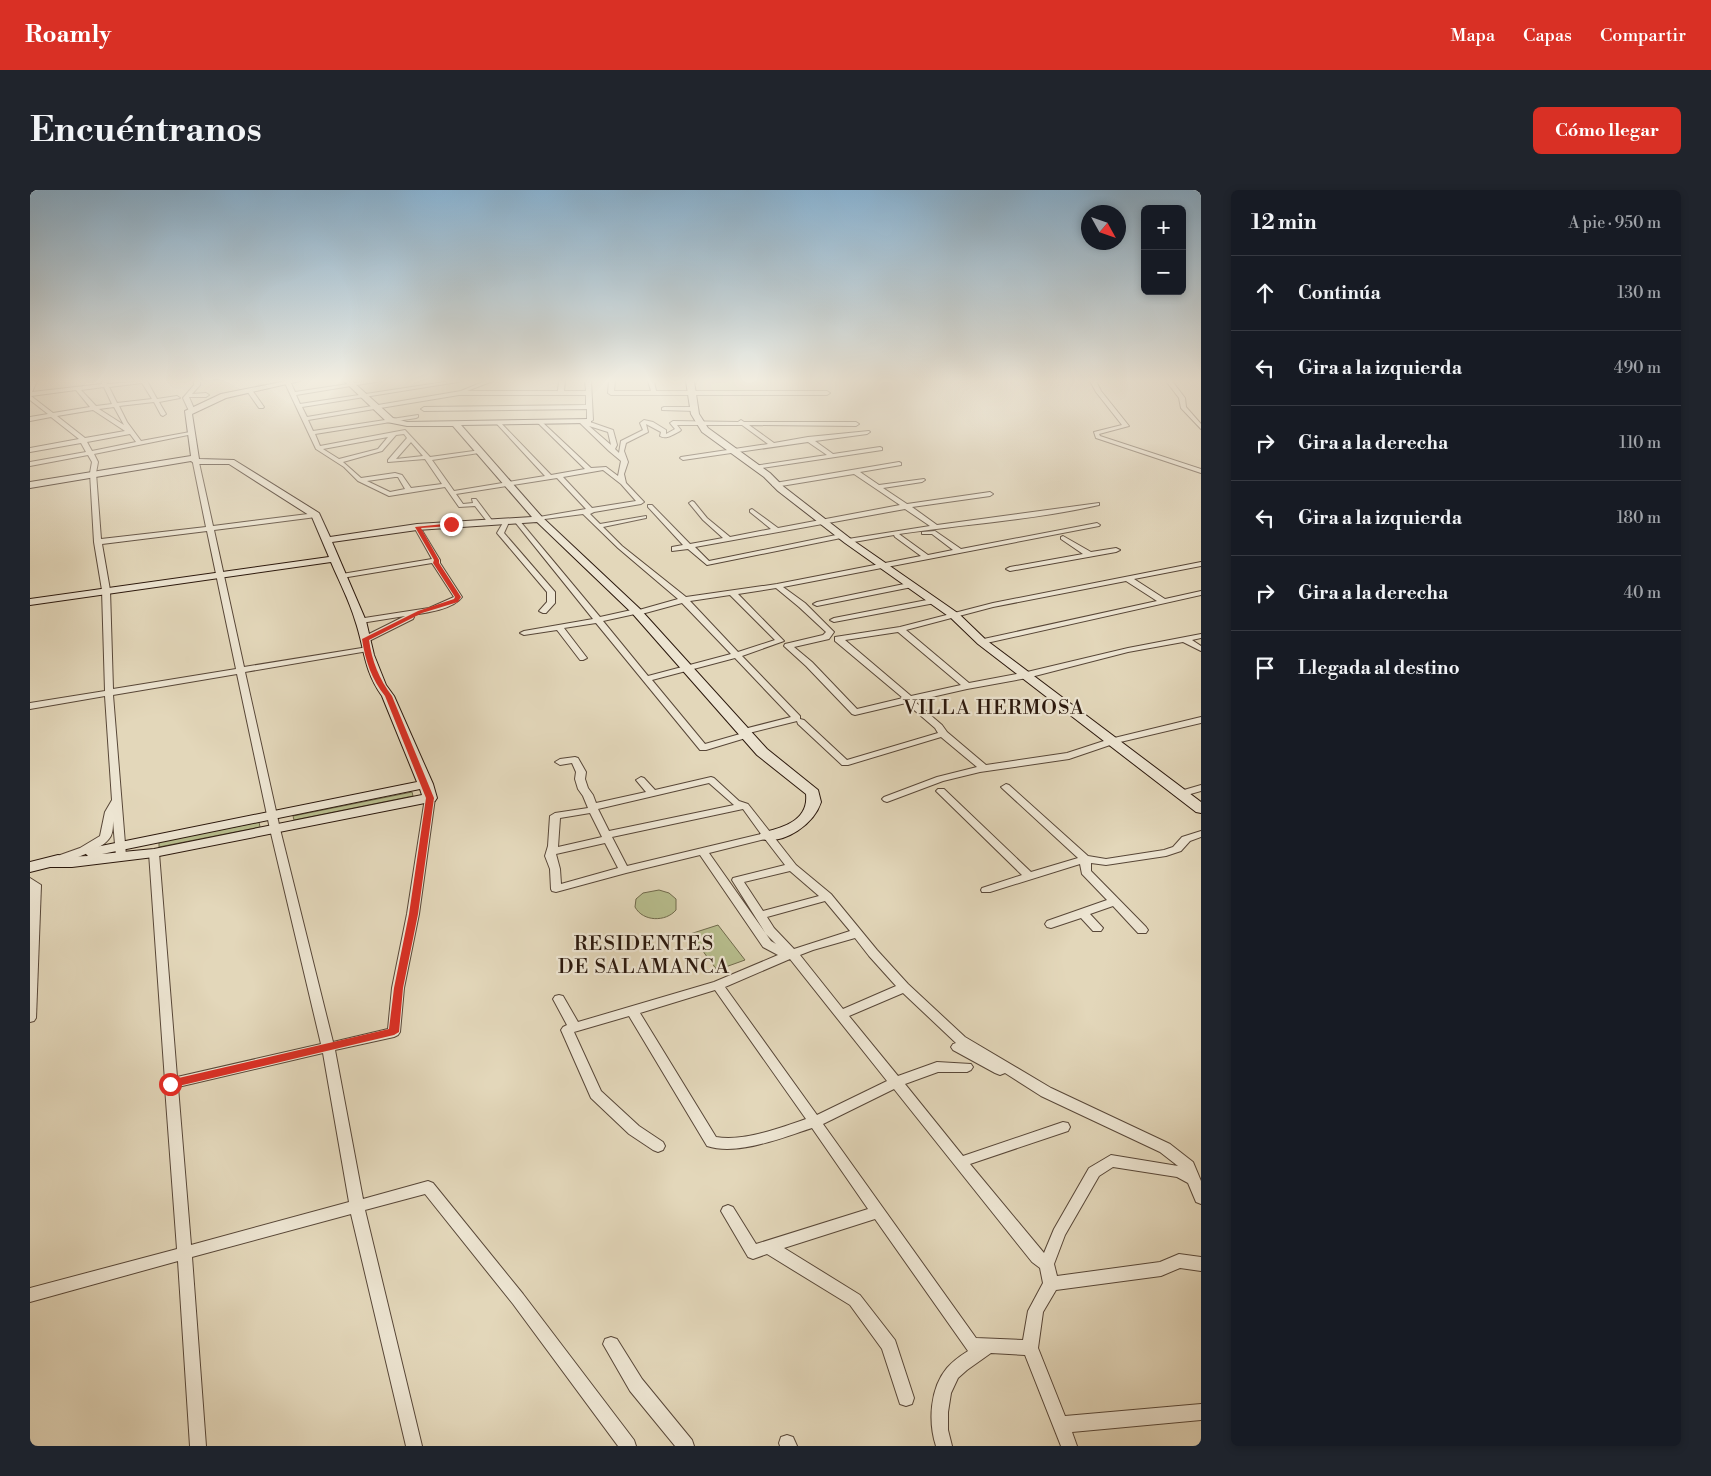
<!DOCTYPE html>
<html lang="es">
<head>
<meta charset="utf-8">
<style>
  body { margin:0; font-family:"Libre Bodoni",serif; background:#20242c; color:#f1f3f6 }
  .controls { position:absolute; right:15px; top:15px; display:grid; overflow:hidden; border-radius:8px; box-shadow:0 2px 8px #0003 }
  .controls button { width:45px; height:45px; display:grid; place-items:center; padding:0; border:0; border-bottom:1px solid #363941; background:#171b24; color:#f1f3f6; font:25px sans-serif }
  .compass { position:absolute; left:1051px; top:15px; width:45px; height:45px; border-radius:50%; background:#171b24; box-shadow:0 2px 8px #0003; rotate:130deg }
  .stop { position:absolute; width:15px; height:15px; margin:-11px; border:4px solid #d93025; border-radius:50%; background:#fff }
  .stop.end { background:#d93025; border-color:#fff; box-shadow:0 1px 5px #0008 }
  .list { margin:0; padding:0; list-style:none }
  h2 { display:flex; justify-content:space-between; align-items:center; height:65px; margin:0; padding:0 20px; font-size:21px }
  h2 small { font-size:16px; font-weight:400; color:#9ea1a6 }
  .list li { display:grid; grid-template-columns:32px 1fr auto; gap:15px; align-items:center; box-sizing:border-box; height:75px; padding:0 20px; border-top:1px solid #363941 }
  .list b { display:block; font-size:19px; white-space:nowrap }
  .list em { font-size:16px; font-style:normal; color:#9ea1a6 }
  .icon { flex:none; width:28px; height:28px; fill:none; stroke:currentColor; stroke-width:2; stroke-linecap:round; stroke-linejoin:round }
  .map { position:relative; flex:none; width:1171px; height:1256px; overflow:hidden; border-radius:8px }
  header { display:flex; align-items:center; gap:30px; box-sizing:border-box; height:70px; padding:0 25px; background:#d93025; color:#fff }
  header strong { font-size:24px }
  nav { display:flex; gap:28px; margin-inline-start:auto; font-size:18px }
  .intro { display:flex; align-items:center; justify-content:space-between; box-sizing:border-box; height:120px; padding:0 30px }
  h1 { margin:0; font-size:35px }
  .button { padding:12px 22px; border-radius:8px; background:#d93025; color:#fff; font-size:18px; font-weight:700 }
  main { display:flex; gap:30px; padding:0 30px }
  aside { flex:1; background:#171b24; border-radius:8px; box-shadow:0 2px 8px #0003 }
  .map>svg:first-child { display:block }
  .green { fill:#b7bd8d; stroke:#706a4c }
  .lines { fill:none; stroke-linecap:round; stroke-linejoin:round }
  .street-casing { stroke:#584738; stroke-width:2 }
  .secondary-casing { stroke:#2a170c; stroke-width:2 }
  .street { fill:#ede5d2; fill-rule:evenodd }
  .secondary { fill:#ede5d2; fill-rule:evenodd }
  .route { fill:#d93025 }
  .labels { text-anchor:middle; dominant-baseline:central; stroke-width:4.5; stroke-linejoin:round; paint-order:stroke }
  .neighbourhood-label { font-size:20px; letter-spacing:1px; fill:#2a170c; stroke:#ede5d2 }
</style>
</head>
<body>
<header>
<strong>Roamly</strong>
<nav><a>Mapa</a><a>Capas</a><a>Compartir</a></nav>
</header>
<div class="intro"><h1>Encuéntranos</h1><a class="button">Cómo llegar</a></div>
<main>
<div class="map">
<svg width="1171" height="1256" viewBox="0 0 1171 1256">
  <rect width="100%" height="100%" fill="#e3d7ba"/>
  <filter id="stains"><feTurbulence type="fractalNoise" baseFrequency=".004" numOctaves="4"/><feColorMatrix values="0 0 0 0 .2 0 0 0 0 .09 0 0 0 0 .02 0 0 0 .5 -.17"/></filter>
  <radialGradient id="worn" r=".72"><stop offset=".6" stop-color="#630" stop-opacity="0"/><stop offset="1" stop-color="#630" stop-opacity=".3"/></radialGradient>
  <g class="green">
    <path d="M382 602 383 606 264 630 263 626Z"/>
    <path d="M229 632 230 637 129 657V652Z"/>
    <path d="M629 700 639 703 646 709V720C636 732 613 732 605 717L606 709 613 703Z"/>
    <path d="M688 735 715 770 687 780 660 744Z"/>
  </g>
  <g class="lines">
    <defs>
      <g id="street">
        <path d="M1 191H7L2 202 72 194V191H76L77 194 117 191 127 209 147 206 150 208 129 212 136 224 133 226 131 225 124 212 89 216 97 232 111 251 160 242 163 244 64 264 68 272 66 283 71 349 176 337 162 268 165 266 168 268 183 336 286 323 289 325 286 327 184 340 214 477 338 457 342 459 338 461 215 482 250 639 303 852 358 839 362 798 377 724 395 608 400 605 405 608 389 724 374 798 370 842 368 845 364 847 305 860 333 1009 398 991 403 993 493 1104 604 1250 606 1256H588L483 1114 395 1004 335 1020 392 1256H376L321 1024 162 1067 176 1256H160L148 1071 0 1112V1098L147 1059 135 897 134 894 135 891 119 663 120 661 124 660 129 663 147 887 291 854 240 639 207 484 83 505 96 666 91 669 86 666 83 631C83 638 83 645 78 650 70 660 31 676 19 673L18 671 19 669 50 658 70 646 75 622 82 610 75 506 0 519V513L75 501 72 400 64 352 60 283 62 272 58 265 0 276V272L56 262 51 253 0 262V258L49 249 21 227 0 231V227L18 224 0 210ZM112 193 122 209 87 213 79 197ZM74 197 82 214 66 216 51 200ZM46 200 60 217 23 223 1 206ZM84 217 94 235 69 219ZM63 220 95 241 55 248 27 226ZM100 244 106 252 62 261 57 252ZM177 341 206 479 83 499 80 400 72 354ZM293 863 319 1012 161 1055 148 897Z"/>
        <path d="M164 191H170V195L162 204 176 203 179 205 176 207H159L165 221 162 223 159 221 153 208 164 195Z"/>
        <path d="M254 191H260L265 202 338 191H351L266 205 270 214 421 191H434L272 217 277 227 431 201 455 191H463L437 201H528L529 191H535L534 201H556L555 191H561L563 230 560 232 583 240 587 255 585 259 589 263 591 251 613 240 610 233 614 230 623 232 636 240V244L645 239 640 233 643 231 708 232 711 230 714 232H826L829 234 826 236 719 235 744 253 778 247 839 241 840 242 837 244 785 251 803 264 850 257 852 258V260L726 279 724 278V276L797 265 778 252 653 270 650 268 651 267 738 254 712 235H647L651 240 650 241C644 244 636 250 630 246L631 242 616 234 618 242 596 253 594 261 598 272 594 284 596 293 614 312 611 314 564 322 560 324 570 334 616 326V328L573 337 592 356 656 407 747 394 891 366 865 347 864 345 818 353 815 351 818 349 900 336 875 319 665 357 679 371 811 344 814 346 811 348 677 375 658 359 642 361V357L653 355 618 317V315H622L660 354 693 348 673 330 659 313 662 311 664 312 677 328 700 347 741 339 720 322V320L722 319 748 338 870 315 824 284 745 297 742 295 745 293 869 272 871 273V275L830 282 849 295 894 289 895 290 892 292 853 298 877 314 960 302 963 304 960 306 882 317 907 335 1069 313V315C1004 330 935 334 869 344L898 365 923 360 902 344H892V342L905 341 931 359 1067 333 1070 335 1069 336 753 397 775 413 804 442 799 449 764 457 782 472 827 519 873 508 805 451V447L870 437 963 413 1171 372V376L1104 389 1135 409 1171 401V405L952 454 948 452 949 450 1127 411 1096 391 963 417 876 440 939 493 997 482 1098 458 1171 444V448L1162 450 1171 456V461L1153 452 1098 462 997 488 937 499 884 511 912 535 917 542 956 575 1037 563 1080 549 1171 527V533L1086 553 1039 569 950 582 913 591 857 612 854 611 852 609 854 607 907 587 947 577 911 547 818 575H812L768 534 767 531 719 543 721 545 719 547 676 560H670L566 433 534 438 557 468 553 470H550L527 440 494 445 490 443 494 441 563 429 485 332V330H489L570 427 606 419 609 420 648 409 588 358 553 324 507 330 506 329 509 327 556 319 527 288 426 304 433 314 443 313 442 309H446L464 333 461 335 459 334 445 316 429 317 415 297 359 306 328 291 314 277 286 259ZM429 205H556V215L394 217 391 219 394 221 557 219V229L549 232 579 261 591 271 588 286 576 277 561 278 511 231 508 233 509 234 555 279 521 285 469 231 466 233 467 234 515 286 424 301 402 270 449 263 452 261 451 260 400 267 375 240 290 256 285 244 386 228 388 227V225L283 241 278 230ZM559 236 578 242 581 255ZM374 244 377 248 358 270V272L395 269 412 294 381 298 372 285 365 283 331 288 313 272 352 261 366 245ZM358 247 348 259 309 269 293 259ZM381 252 393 266 366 269ZM573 280 591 294 606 311 562 318 533 287ZM365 287H368L375 299 360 302 337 291ZM746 398 769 417 796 442 793 445 755 454 754 456 776 476 822 524 825 525 876 513 905 538 908 543 817 570 774 530 770 529V526L712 466 754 451 708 404ZM700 405 745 450 708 462 660 411ZM652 413 701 464 618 486 573 431 605 424 608 425ZM868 442 931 495 881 506 815 450ZM705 468 761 527 710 540 708 542 710 544 675 554 622 490Z"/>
        <path d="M579 191H585L584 201H621L618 191H624L626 201H797L800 203 797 205H581L578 203Z"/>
        <path d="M1060 191H1066L1071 201 1099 236 1069 244 1070 246 1171 279V283L1066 248 1064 242 1092 235 1066 202Z"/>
        <path d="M1136 191H1142L1155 208 1156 217 1171 234V239L1151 218 1149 208Z"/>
        <path d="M218 200H222L234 217 233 218H229L217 201Z"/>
        <path d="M634 217H665L668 219 665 221 632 220V218Z"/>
        <path d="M474 331 479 332 474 343 525 402V413L516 423H513L509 421 517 412V402L467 343Z"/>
        <path d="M387 335 390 337 410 370V373L432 407C424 419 396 423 382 425L384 427 383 429 339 451H333V447L375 426 331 433 327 431 328 429 399 418 424 407 402 373 312 388 308 386 312 384 402 369 384 337Z"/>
        <path d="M1033 346 1061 362 1086 358 1090 360 1086 362 980 381 976 379 980 377 1053 364 1031 349V347Z"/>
        <path d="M879 393 883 395 882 397 787 416 783 414 787 412Z"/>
        <path d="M902 409H905V413L804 432 800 430 804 428Z"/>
        <path d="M545 567 548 568 556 582 555 589 558 598 563 605 566 613 616 602 606 590 611 587 614 588 625 600 681 587 684 588 709 611 718 614 766 675 801 704 847 760 878 794 935 847 1021 898 1140 954 1163 972 1171 991V1014L1166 1012 1158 993 1147 987 1083 977 1069 986 1035 1045 1024 1074 1027 1086 1130 1072 1149 1064 1171 1067V1081L1150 1078 1131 1086 1026 1100 1013 1122 1008 1158 1035 1226 1171 1214V1230L1042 1242 1047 1256H1031L995 1165 961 1163 937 1180 928 1188 921 1203 918 1222V1240L922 1256H906C898 1232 900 1198 917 1178 923 1171 930 1166 938 1161L845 1029 754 1058 830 1105 865 1150 884 1208 882 1214 876 1216 870 1214 868 1208 852 1159 820 1115 737 1064 723 1069 718 1067 691 1021 693 1017 698 1015 703 1017 726 1054 838 1019 782 938C752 948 707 966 677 956L599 826 544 842 571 901 609 936 633 952 635 956 633 960 628 962 623 960 599 944 561 908 531 840 533 837 537 835 523 809 525 806 529 805 533 806 548 832 684 792 748 765 733 757 670 665 596 683 526 702 522 701 521 699 520 679 515 666 518 656 520 626 525 623 558 618 553 606 548 599 545 589 546 582 542 573 530 575 525 572 530 569ZM679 593 704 615 579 641 568 619ZM713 619 731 644 597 676 582 647ZM560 623 572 647 528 657 530 628ZM735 649 755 675 703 688 702 690 736 744 746 754 741 751 679 663ZM575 653 588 678 531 694 530 679 526 664ZM760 681 789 706 733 721 714 692ZM795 711 820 741 764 759 744 738 737 727ZM825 748 839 766 866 796 813 819 770 765 783 760ZM760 769 857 891 787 925 695 797ZM685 800 776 929C750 938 713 952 686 947L610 823ZM873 803 926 853 923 854 921 857 923 860 965 883 970 885 975 883 1011 906 1130 962 1148 976 1081 965 1059 978 1024 1039 1014 1063 940 974 1038 941 1040 937 1038 933 1033 932 933 966 875 894 908 882H937L941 880 943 877 941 874 907 872 868 886 819 826ZM864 899 1002 1072 1010 1078 1013 1093 998 1121 993 1150 946 1148 793 934Z"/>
        <path d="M976 594 979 595 1058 666 1076 669 1134 660 1143 657 1152 647 1171 641V647L1160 651 1151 661 1136 666 1076 675 1061 673V681L1116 737 1118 740 1116 743H1108L1083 716 1060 724 1073 738 1071 741H1063L1051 728 1021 738 1017 737 1015 734 1017 731 1077 710 1052 684 1050 674 960 702H952L951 700 952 698 992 685 908 603 906 601 908 599H914L1001 682 1048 668 973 599 971 597Z"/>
        <path d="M1171 595V601L1150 607 1145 604 1147 602Z"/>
        <path d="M0 688 11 695 6 828 4 831 0 832Z"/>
        <path d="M581 1147 587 1149 612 1189 662 1250 664 1256H645L600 1201 573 1154 575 1149Z"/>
        <path d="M757 1245 763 1247 767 1256H750L749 1253 751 1247Z"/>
      </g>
      <g id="secondary">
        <path d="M256 191H270L196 208 162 224 169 269 204 270 289 323 300 347 387 334 502 327 423 236H377L357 232 314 191H322L363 228 377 232 561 229V233H558L431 235 512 327 610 419 737 559 788 600 791 612C784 634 755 655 731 649L729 646 731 643C752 638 779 631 776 604L727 565 602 423 507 332 387 340 302 352 336 431 344 465 356 495 364 506 403 594 407 608 405 611 124 667 42 677H20L0 682V672L28 665 34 667 58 666 54 662 61 658 387 592 352 506C333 479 335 459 325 430 319 410 309 391 301 372L0 415V409L299 367 282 327 199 274H165L161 271 0 298V292L161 266 155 221 191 204ZM390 599 392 605 124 659 72 664Z"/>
        <path d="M656 191H664L669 224 678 238 740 283 754 297 821 349 929 424 956 450 1171 612V623L1166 622 948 454 921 428 815 353 748 301 734 287 672 242 661 224Z"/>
      </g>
    </defs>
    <use href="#street" class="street-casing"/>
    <use href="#secondary" class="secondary-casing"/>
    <use href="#street" class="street"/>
    <use href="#secondary" class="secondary"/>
  </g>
  <linearGradient id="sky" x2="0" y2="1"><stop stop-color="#89b5d6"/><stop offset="0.52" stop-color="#f2ede0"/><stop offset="1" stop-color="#f2ede0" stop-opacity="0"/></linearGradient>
  <rect width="1171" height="367" fill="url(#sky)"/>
  <path class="route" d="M423 333 421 336 391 338 409 370V373L431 407 428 412 392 423 339 450C342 471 349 489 362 506L404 608 388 724 373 798 369 842 364 845 140 898 137 897 135 894 140 890 359 839 364 798 379 724 396 608 355 506C342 490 335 470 332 449L388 421 424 409 425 407 403 373 404 370 385 337Z"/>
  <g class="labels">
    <g class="neighbourhood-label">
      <text x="964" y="518">VILLA HERMOSA</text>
      <text x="614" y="754">RESIDENTES<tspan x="614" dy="23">DE SALAMANCA</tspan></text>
    </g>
  </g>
  <rect width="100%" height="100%" filter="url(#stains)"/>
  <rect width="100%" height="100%" fill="url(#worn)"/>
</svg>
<div class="controls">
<button>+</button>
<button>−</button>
</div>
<svg class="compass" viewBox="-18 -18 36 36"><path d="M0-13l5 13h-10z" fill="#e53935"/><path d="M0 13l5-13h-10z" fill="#9ea1a6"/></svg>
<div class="stop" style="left:140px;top:894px"></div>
<div class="stop end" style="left:421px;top:334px"></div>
</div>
<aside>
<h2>12 min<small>A pie · 950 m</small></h2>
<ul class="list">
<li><svg class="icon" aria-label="ahead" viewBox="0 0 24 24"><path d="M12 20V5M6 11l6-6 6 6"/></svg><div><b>Continúa</b></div><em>130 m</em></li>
<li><svg class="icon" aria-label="left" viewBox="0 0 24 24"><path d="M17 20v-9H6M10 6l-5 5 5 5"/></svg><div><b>Gira a la izquierda</b></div><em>490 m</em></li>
<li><svg class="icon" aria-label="right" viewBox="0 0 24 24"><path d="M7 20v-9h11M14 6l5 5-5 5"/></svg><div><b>Gira a la derecha</b></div><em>110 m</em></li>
<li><svg class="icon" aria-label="left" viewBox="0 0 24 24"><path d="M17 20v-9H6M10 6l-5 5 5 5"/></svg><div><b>Gira a la izquierda</b></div><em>180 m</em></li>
<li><svg class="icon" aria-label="right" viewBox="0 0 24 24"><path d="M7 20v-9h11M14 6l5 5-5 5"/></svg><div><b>Gira a la derecha</b></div><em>40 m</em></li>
<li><svg class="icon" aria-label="arrive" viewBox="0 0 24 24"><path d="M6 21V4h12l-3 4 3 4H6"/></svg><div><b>Llegada al destino</b></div></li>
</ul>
</aside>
</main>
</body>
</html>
